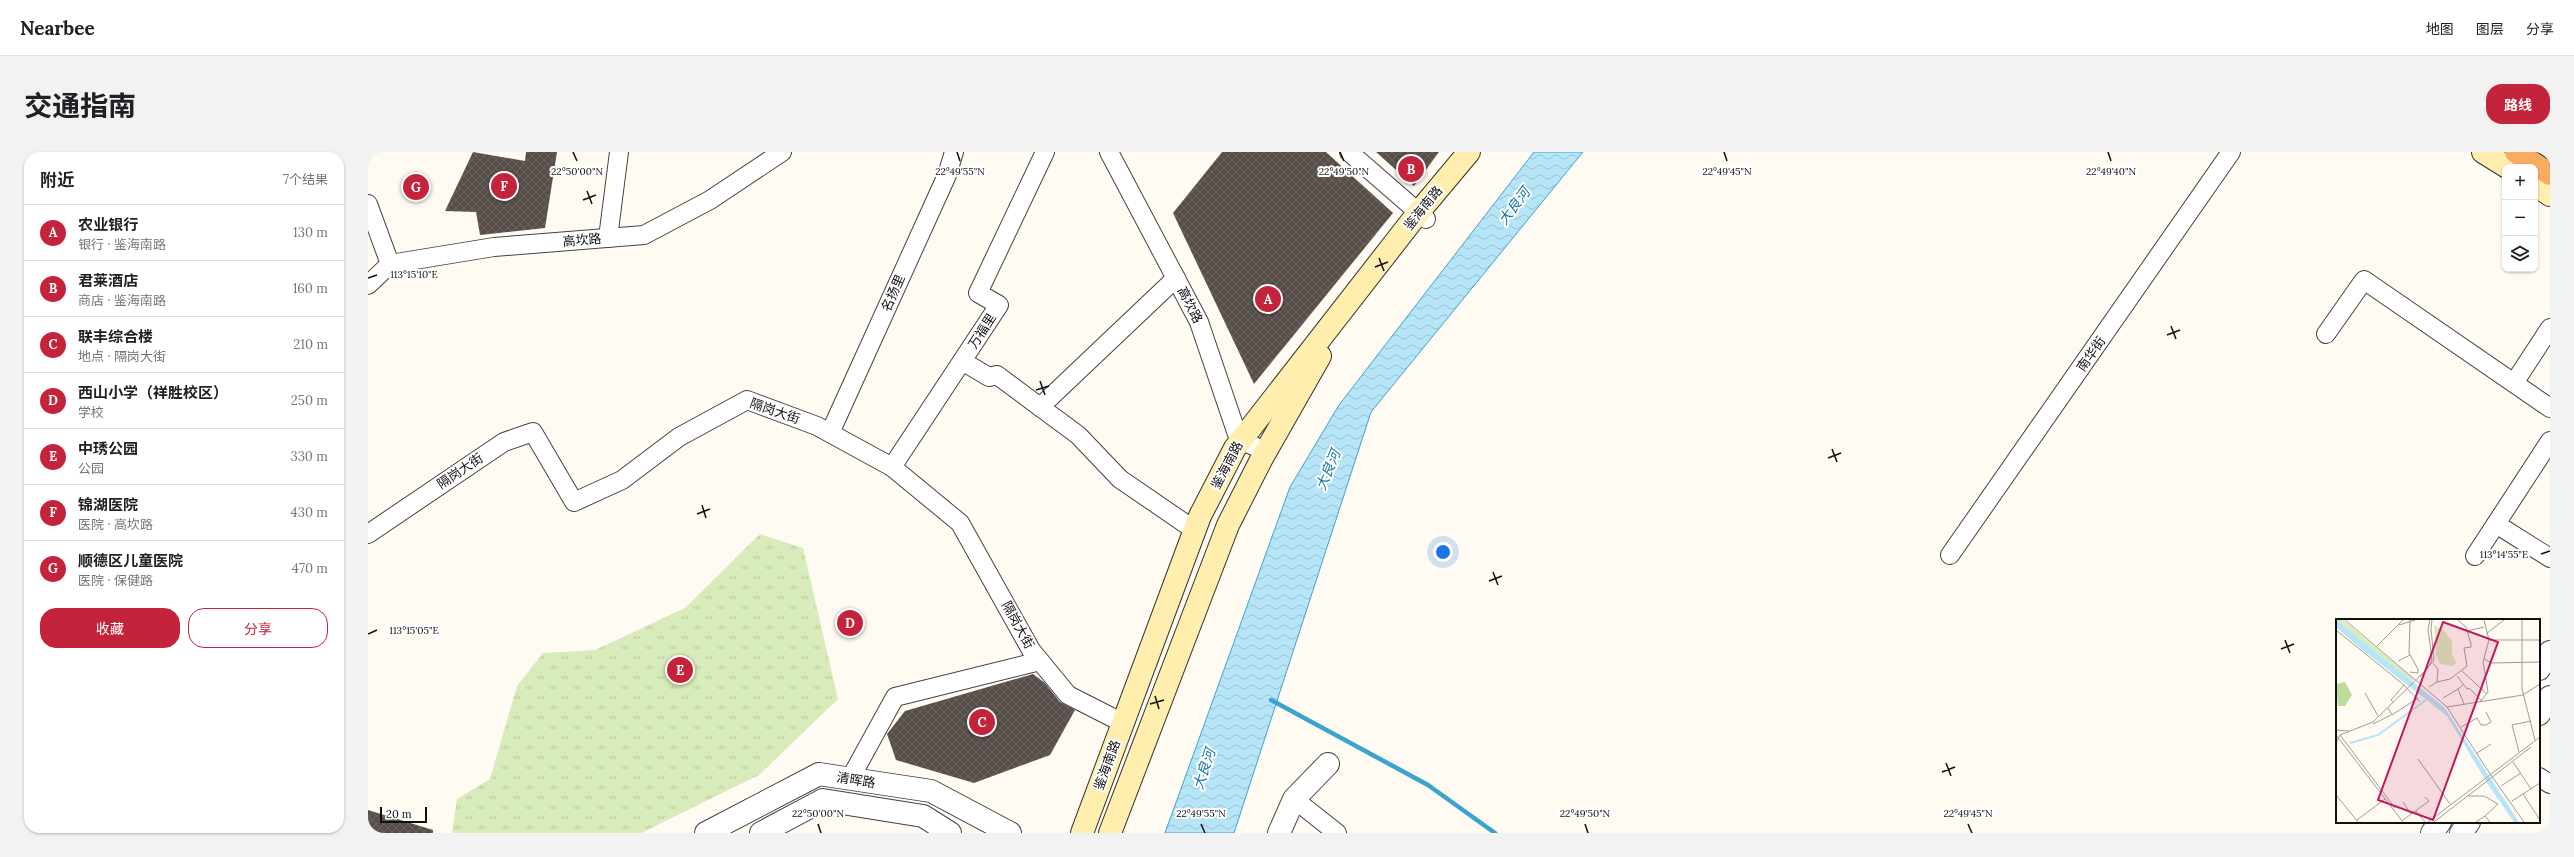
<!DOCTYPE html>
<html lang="zh">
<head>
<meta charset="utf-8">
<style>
  body { margin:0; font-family:Lora,"Noto Sans SC",serif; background:#f2f2f2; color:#202124 }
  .controls { position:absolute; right:12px; top:12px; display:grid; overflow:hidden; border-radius:8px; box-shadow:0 1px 3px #0004 }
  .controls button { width:36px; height:36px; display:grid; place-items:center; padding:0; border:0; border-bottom:1px solid #e0e0e0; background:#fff; color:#202124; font:20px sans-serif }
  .scale { position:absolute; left:12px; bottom:10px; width:47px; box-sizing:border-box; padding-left:4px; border:2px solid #0f0f0f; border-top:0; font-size:11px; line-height:14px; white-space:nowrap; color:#0f0f0f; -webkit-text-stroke:3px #fff; paint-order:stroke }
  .you { position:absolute; left:1075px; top:400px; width:14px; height:14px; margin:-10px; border:3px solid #fff; border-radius:50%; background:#1a73e8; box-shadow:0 0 0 6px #1a73e833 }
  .badge { display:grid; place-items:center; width:26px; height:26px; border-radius:50%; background:#c3243b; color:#fff; font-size:13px; font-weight:700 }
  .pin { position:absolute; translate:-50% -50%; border:2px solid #fff; box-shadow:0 1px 4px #0006 }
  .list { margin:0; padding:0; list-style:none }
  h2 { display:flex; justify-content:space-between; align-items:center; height:52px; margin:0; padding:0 16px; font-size:17px }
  h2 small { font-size:13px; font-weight:400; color:#757577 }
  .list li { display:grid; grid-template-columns:26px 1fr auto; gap:12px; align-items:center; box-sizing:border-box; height:56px; padding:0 16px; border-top:1px solid #e0e0e0 }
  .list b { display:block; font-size:15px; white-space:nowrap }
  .list p { margin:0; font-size:13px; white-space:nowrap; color:#757577 }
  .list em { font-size:13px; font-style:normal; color:#757577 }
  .actions { display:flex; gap:8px; padding:12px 16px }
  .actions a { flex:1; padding:9px 0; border:1px solid #c3243b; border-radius:16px; text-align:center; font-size:14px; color:#c3243b }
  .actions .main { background:#c3243b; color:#fff }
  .icon { flex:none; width:22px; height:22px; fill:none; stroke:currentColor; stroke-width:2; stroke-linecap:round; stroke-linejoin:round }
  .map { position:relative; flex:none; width:2182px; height:681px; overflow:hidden; border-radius:16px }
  header { display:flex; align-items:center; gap:24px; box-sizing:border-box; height:56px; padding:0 20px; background:#fff; border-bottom:1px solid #e0e0e0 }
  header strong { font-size:19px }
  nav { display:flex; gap:22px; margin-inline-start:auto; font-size:14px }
  .intro { display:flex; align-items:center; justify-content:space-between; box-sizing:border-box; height:96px; padding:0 24px }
  h1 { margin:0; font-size:28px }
  .button { padding:10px 18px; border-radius:16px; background:#c3243b; color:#fff; font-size:14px; font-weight:700 }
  main { display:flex; gap:24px; padding:0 24px }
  aside { flex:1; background:#fff; border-radius:16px; box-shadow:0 1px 3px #0004 }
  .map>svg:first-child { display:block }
  .park { fill:url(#park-tufts) }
  .water { fill:url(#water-waves); stroke:#3ba3d0 }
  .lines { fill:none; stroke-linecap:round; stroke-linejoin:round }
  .stream { stroke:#3ba3d0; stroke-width:4.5 }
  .building { fill:url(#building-cross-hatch) }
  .minor-casing { stroke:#424242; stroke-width:20 }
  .tertiary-casing { stroke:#424242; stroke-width:24 }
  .secondary-casing { stroke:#313131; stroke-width:24 }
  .trunk-casing { stroke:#202020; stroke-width:24 }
  .minor { stroke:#fff; stroke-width:18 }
  .tertiary { stroke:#fff; stroke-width:22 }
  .secondary { stroke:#ffeead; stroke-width:22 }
  .trunk { stroke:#f8ac5f; stroke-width:22 }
  .ticks { fill:none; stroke:#0f0f0f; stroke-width:1.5 }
  .labels { text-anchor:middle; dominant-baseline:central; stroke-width:4; stroke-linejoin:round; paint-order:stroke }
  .street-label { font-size:13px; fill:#0f0f0f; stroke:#fff }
  .water-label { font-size:14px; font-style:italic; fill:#1574a5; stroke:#fff }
  .inset-river { fill:none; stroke:#b6e5f7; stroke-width:2 }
  .inset-road { fill:none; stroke:#9f9d97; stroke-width:1 }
  .view { fill:#c2185b; fill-opacity:0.15; stroke:#c2185b; stroke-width:2 }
  .inset-edge { fill:none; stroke:#0f0f0f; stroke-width:2 }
  .ticks-label { font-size:10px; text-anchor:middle; fill:#0f0f0f; stroke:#fff; stroke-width:4; stroke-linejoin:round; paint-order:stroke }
</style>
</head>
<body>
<header>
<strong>Nearbee</strong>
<nav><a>地图</a><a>图层</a><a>分享</a></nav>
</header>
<div class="intro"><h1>交通指南</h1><a class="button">路线</a></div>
<main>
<aside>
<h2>附近<small>7个结果</small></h2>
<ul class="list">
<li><span class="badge">A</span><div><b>农业银行</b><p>银行 · 鉴海南路</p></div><em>130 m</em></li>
<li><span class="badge">B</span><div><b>君莱酒店</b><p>商店 · 鉴海南路</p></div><em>160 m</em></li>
<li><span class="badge">C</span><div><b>联丰综合楼</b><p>地点 · 隔岗大街</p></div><em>210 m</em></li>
<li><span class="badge">D</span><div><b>西山小学（祥胜校区）</b><p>学校</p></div><em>250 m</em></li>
<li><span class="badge">E</span><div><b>中琇公园</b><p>公园</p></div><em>330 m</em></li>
<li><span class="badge">F</span><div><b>锦湖医院</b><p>医院 · 高坎路</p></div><em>430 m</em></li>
<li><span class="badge">G</span><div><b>顺德区儿童医院</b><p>医院 · 保健路</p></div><em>470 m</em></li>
</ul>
<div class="actions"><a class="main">收藏</a><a>分享</a></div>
</aside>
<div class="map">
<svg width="2182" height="681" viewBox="0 0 2182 681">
  <defs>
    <pattern id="park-tufts" width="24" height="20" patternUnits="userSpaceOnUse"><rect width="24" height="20" fill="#d8ebba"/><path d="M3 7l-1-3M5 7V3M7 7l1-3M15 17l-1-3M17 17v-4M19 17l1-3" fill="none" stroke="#b8c89f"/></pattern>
    <pattern id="water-waves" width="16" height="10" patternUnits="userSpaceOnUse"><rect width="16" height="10" fill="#b6e5f7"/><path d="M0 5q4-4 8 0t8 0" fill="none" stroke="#9bc3d3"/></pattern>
    <pattern id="building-cross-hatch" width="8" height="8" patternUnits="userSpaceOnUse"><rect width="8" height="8" fill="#584f4b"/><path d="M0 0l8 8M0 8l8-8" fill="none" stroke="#6b6461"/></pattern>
  </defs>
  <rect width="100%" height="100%" fill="#fffbf2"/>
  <path class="park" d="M392 382 435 396 470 547 391 623 273 681H84L89 647 122 627 149 534 175 501 227 498 317 456Z"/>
  <path class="water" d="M1166 0H1215L1003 260 866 681H797L922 335 971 253Z"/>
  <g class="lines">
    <path class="stream" d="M903 548 1060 633 1127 681"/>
  </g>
  <g class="building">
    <path d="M105 0 157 9 158 0H189L177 76 112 83 108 60 77 59Z"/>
    <path d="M854 0H958L1025 61 886 232 805 61Z"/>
    <path d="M1008 0H1071L1046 34Z"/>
    <path d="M665 522 677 531 692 550 707 558 682 603 606 631 528 608 519 582 537 559Z"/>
    <path d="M0 658 65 678V681H0Z"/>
  </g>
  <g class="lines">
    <defs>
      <g id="minor">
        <path d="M741 0 831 170 871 288 898 299"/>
        <path d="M981 0 1058 67"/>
        <path d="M0 52 22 112"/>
        <path d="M240 86 251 0"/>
        <path d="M0 133 22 112 126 95 276 83 342 48 414 0"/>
        <path d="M1958 182 1996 128 2182 256"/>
        <path d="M594 209 621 225 629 223 672 255 808 126"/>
        <path d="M2146 231 2182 176"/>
        <path d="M672 255 710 283 752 327 825 377"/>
        <path d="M462 281 579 23 586 0"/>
        <path d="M524 315 631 153 610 141 677 0"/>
        <path d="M2128 372 2182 406"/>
        <path d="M0 382 136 290 165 280 206 350 254 328 311 285 379 248 449 274 524 315 592 371 663 498 700 543 755 571"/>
        <path d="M1582 403 1863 0"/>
        <path d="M2107 404 2182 289"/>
        <path d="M2171 625 2182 632"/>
        <path d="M482 627 527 545 672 509"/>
        <path d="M926 647 969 681"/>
      </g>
      <g id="tertiary">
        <path d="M2171 517 2182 500"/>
        <path d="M2171 562 2182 545"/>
        <path d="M338 681 451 622 563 639 642 681"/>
        <path d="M393 681 455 648 555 664 582 681"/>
        <path d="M911 681 926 647 960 612"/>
        <path d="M2064 681 2072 670"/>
        <path d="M2093 681 2101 670"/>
      </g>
      <g id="secondary">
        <path d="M2115 0 2139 15"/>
        <path d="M2167 33 2182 43"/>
        <path d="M714 681 832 364 867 296 1050 61 1101 0"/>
        <path d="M742 681 860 373 894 306 952 204"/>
      </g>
      <path id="trunk" d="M2148 0 2182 22"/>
    </defs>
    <use href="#minor" class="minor-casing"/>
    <use href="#tertiary" class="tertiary-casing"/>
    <use href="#secondary" class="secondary-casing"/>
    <use href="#trunk" class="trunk-casing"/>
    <use href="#minor" class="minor"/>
    <use href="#tertiary" class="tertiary"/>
    <use href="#secondary" class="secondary"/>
    <use href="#trunk" class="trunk"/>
  </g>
  <path class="ticks" d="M205 0 209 9M589 0 592 9M972 0 976 9M1356 0 1359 9M1740 0 1743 9M219 39 224 52M215 48 228 43M1011 106 1016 119M1007 115 1020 110M0 126 9 123M1803 174 1808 187M1799 183 1812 178M672 229 677 243M668 238 681 234M1464 297 1469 310M1460 306 1473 301M334 353 338 366M329 362 342 357M2173 402 2182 399M1125 420 1130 433M1121 429 1134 424M0 482 9 478M1917 488 1922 501M1913 497 1926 492M787 544 791 557M782 552 796 548M1578 611 1583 624M1574 620 1587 615M450 672 453 681M833 672 837 681M1217 672 1220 681M1600 672 1604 681"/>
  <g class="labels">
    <g class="street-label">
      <text transform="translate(1055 56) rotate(-51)">鉴海南路</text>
      <text transform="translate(214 88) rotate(-5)">高坎路</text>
      <text transform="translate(525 141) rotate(-66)">名扬里</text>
      <text transform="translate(822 153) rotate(63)">高坎路</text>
      <text transform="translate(614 179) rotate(-57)">万福里</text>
      <text transform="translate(1723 202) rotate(-55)">南华街</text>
      <text transform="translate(407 259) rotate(19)">隔岗大街</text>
      <text transform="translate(859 313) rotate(-62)">鉴海南路</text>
      <text transform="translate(92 319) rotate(-34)">隔岗大街</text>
      <text transform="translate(650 473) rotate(61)">隔岗大街</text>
      <text transform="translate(739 613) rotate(-70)">鉴海南路</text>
      <text transform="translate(488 628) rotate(9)">清晖路</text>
    </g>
    <g class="water-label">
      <text transform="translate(1146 54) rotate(-53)">大良河</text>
      <text transform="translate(960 318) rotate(-67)">大良河</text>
      <text transform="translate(836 617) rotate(-72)">大良河</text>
    </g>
  </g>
  <g transform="translate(1968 467)">
    <rect width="204" height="204" fill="#fffbf2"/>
    <path d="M9 63 16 76 9 87H2L0 65Z" fill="#bedc99"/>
    <path d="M0 1H7L78 60 76 62ZM98 6 107 11 116 22V35L120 44 117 47 104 45 100 36Z" fill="#d8ebba"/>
    <path d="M0 1 108 88 183 203H178L153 167 111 97 23 28 0 8Z" fill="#b6e5f7"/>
    <path class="inset-river" d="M14 124 42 116 90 81"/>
    <path class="inset-road" d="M9 1 111 88 148 146 188 203M74 1 73 34 82 50M186 1V70L199 121M63 6 79 1M0 11 68 66 84 83M131 12 148 8M150 15 168 1M153 21H204M41 27 67 1M148 40 156 44 204 43M62 42 74 36M97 44 102 50 101 63M126 52 151 75M74 53 82 54V50M121 57 131 70 133 69 146 82M84 58 98 41 95 10 96 1M128 65 122 70 128 85M93 68 101 63 114 60 131 47 128 29 135 28V25L130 8 122 1M29 74 42 97M107 79 122 70M57 83 55 81 68 66M144 83 152 73 147 43 153 21 148 1M111 88 187 76 204 65M52 89 56 96 82 79M37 105 55 96M125 108 141 99 145 106H150L155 103 150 93M0 111 13 112M0 116 67 203M4 116 59 189M0 124 4 116 37 103 92 49 96 41 92 10 94 1M183 133 176 106 195 102M141 134 155 125M82 140 114 185M177 143 195 170M165 167 185 154M187 175 204 201M0 176 22 203M132 177H148L162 185 149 197M176 182 204 164M67 183 75 195M80 192 89 203M21 201 49 180M67 201 93 182 89 178M92 203 204 118M98 203 195 128M140 203 149 197 154 203"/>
    <path class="view" d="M107 3 162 23 97 201 42 181Z"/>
    <rect width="204" height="204" class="inset-edge"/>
  </g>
  <g class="ticks-label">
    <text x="209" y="23">22°50'00"N</text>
    <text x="592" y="23">22°49'55"N</text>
    <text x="976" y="23">22°49'50"N</text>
    <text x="1359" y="23">22°49'45"N</text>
    <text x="1743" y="23">22°49'40"N</text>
    <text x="46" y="126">113°15'10"E</text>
    <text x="2136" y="406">113°14'55"E</text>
    <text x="46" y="482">113°15'05"E</text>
    <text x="450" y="665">22°50'00"N</text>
    <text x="833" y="665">22°49'55"N</text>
    <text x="1217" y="665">22°49'50"N</text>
    <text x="1600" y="665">22°49'45"N</text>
  </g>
</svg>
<div class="controls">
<button>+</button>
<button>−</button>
<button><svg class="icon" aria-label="layers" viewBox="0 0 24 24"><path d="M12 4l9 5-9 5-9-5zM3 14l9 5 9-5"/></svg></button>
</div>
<div class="scale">20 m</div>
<div class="you"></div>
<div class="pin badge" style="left:900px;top:147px">A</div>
<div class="pin badge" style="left:1043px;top:17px">B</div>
<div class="pin badge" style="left:614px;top:570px">C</div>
<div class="pin badge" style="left:482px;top:471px">D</div>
<div class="pin badge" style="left:312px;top:518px">E</div>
<div class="pin badge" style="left:136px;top:34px">F</div>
<div class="pin badge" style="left:48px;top:35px">G</div>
</div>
</main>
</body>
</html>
